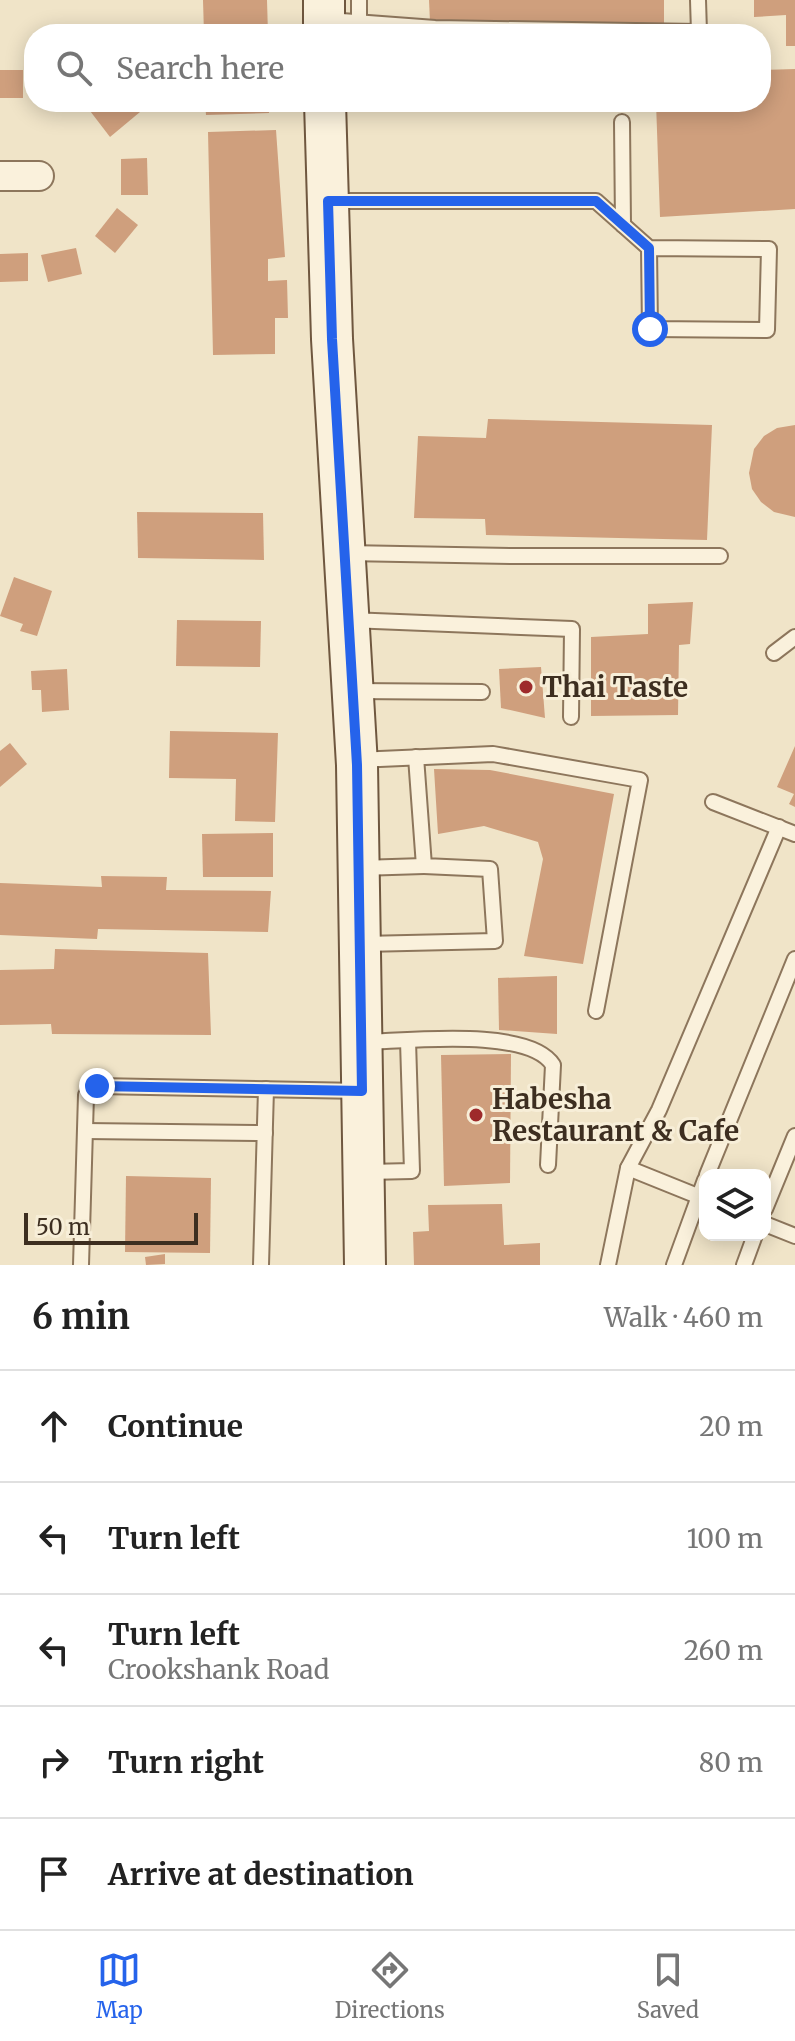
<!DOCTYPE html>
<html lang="en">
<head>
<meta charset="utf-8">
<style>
  body { margin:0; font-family:Merriweather,serif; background:#f6f6f6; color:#222 }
  .controls { position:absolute; right:24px; bottom:24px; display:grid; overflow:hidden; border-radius:16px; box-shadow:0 4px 20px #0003 }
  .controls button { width:72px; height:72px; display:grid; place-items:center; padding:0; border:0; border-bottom:2px solid #e0e0e0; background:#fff; color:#222; font:40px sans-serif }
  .scale { position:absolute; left:24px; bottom:20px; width:174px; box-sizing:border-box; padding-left:8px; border:4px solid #3d2e20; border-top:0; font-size:22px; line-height:28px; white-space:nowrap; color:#3d2e20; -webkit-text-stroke:6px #f7eed8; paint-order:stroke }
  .stop { position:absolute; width:24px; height:24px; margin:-18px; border:6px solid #2563eb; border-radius:50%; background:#fff }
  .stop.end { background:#2563eb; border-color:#fff; box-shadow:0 2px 8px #0008 }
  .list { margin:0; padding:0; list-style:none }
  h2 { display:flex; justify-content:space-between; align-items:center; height:104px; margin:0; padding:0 32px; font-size:34px }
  h2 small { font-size:26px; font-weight:400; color:#767676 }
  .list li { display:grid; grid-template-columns:52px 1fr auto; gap:24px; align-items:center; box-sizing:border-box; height:112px; padding:0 32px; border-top:2px solid #e0e0e0 }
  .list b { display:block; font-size:30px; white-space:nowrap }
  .list p { margin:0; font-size:26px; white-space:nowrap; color:#767676 }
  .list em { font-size:26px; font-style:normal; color:#767676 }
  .icon { flex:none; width:44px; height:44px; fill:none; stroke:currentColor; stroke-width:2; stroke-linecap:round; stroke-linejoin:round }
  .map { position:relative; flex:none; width:795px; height:1265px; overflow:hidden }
  .search { position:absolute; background:#fff; box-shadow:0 4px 20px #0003; left:24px; right:24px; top:24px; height:88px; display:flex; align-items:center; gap:20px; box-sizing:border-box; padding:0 28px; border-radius:32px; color:#767676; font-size:30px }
  .sheet { height:664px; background:#fff }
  nav { display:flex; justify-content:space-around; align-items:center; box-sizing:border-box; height:112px; border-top:2px solid #e0e0e0; background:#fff; font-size:22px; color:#767676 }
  nav a { display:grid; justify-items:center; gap:4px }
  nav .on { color:#2563eb }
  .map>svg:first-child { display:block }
  .building { fill:#cf9f7d }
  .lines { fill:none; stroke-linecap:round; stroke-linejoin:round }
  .lane-casing { stroke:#8d765c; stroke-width:18 }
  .street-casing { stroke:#8d765c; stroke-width:32 }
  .secondary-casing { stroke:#6f573f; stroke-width:44 }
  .lane { stroke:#faf1dc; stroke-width:14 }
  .street { stroke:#faf1dc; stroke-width:28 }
  .secondary { stroke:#faf1dc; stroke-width:40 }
  .route { stroke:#2563eb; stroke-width:10 }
  .poi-dot { fill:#9e2a2b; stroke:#f7eed8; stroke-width:3 }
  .labels { text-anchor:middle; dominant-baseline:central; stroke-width:6; stroke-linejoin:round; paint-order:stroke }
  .poi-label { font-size:28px; font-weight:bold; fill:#3d2e20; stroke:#f7eed8; text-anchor:start }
</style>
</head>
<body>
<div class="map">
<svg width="795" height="1265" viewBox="0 0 795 1265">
  <rect width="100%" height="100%" fill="#f0e4c8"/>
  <g class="building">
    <path d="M203 0H267L268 34H204Z"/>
    <path d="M429 0H664V28L430 22Z"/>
    <path d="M754 0H795V46H786V15L754 17Z"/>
    <path d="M795 69V209L660 217 656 102H761V70Z"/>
    <rect x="0" y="70" width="23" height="28"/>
    <path d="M94 102H133L140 112 110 137 87 107Z"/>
    <path d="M205 102H268L269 113 206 115Z"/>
    <path d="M276 130 285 257 268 259V281L287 280 288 318H275V354L213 355 208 132Z"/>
    <path d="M147 158 148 195H121V159Z"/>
    <path d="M117 208 138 225 115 253 95 236Z"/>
    <path d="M76 248 82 274 48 282 41 255Z"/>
    <path d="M28 253V281L0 282V254Z"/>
    <path d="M488 419 712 425 707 540 486 535 485 519 414 518 418 436 486 438Z"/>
    <path d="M795 425V517L774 512 761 502 752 489 749 473 754 449 764 436 777 428Z"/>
    <path d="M137 512 263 513 264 560 138 558Z"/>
    <path d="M14 577 52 591 37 636 20 631 23 624 0 616Z"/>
    <path d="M693 602 690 644 679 645 678 715 591 716V637L648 634V604Z"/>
    <path d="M177 620 261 621 260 667 176 666Z"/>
    <path d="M541 667 545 718 501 708 499 669Z"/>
    <path d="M67 669 69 710 42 712 41 690H32L31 671Z"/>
    <path d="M170 731 278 733 275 822 235 821 236 779 169 778Z"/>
    <path d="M10 743 27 764 0 787V751Z"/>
    <path d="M795 746V807L789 804 794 794 777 787Z"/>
    <path d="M434 769 490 770 614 794 583 964 524 956 543 859 538 842 484 826 438 834Z"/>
    <path d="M273 833V877H203L202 834Z"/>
    <path d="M101 876 167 877 166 890 271 891 268 932 98 929 97 939 0 935V883L102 887Z"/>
    <path d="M55 949 208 953 211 1035 52 1034 51 1024 0 1025V970L54 969Z"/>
    <path d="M557 976V1034L499 1030 498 978Z"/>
    <path d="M511 1054 510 1183 444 1186 441 1055Z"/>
    <path d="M126 1176 211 1178 210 1253 125 1252Z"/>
    <path d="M502 1204 504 1245 540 1243V1265H414L413 1232 429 1231 428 1205Z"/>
    <path d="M165 1254V1264L146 1265 145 1257Z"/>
  </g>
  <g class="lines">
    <defs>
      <g id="lane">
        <path d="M328 20 435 28 699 32 698 0"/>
        <path d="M359 23V0"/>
        <path d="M622 122 623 225"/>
        <path d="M332 201H596L649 248 650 329 767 330 769 249 649 248"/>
        <path d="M346 553 511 556H720"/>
        <path d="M350 620 572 629 571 717"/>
        <path d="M774 653 795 637"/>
        <path d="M354 691 482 692"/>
        <path d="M357 760 493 754 640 780 596 1011"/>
        <path d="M713 802 795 834"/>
        <path d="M360 868 424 866"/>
        <path d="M363 944 495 941 490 869 424 866 416 757"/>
        <path d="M366 1042C407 1041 529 1027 553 1065L548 1165"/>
        <path d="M85 1131 265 1133"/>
        <path d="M628 1168 705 1199"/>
        <path d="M367 1172 412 1171 408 1041"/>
        <path d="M707 1175 795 959"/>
        <path d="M765 1209 795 1136"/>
        <path d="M765 1224 795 1236"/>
        <path d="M81 1265 86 1095 91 1088 97 1086 362 1091"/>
        <path d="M261 1265 266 1089"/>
        <path d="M608 1265 628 1168 659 1110 779 827"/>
        <path d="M674 1265 705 1180"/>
        <path d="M744 1265 755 1235"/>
      </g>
      <path id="street" d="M0 176H39"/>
      <g id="secondary">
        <path d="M324 0V34"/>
        <path d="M325 102 332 339 357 765 365 1265"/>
      </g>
    </defs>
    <use href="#lane" class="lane-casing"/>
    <use href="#street" class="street-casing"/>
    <use href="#secondary" class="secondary-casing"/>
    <use href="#lane" class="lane"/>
    <use href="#street" class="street"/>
    <use href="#secondary" class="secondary"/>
  </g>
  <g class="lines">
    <path class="route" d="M97 1086 362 1091 357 765 332 339 328 201H596L649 248 650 329"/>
  </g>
  <g class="poi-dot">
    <circle cx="526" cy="687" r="8"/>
    <circle cx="476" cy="1115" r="8"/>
  </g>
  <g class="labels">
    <g class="poi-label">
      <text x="542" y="687">Thai Taste</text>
      <text x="492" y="1099">Habesha<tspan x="492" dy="32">Restaurant &amp; Cafe</tspan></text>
    </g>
  </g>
</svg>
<div class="controls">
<button><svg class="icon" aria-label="layers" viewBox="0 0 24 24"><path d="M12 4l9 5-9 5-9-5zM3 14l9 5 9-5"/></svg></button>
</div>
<div class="scale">50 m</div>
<div class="stop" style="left:650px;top:329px"></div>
<div class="stop end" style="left:97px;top:1086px"></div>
<div class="search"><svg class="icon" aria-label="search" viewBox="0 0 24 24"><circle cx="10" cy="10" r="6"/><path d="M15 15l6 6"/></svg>Search here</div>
</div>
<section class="sheet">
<h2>6 min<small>Walk · 460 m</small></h2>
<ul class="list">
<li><svg class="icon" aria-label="ahead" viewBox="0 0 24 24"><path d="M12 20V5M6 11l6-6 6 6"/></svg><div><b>Continue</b></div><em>20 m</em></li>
<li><svg class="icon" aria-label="left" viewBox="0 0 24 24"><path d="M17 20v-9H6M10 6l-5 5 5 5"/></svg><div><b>Turn left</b></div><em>100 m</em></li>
<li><svg class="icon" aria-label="left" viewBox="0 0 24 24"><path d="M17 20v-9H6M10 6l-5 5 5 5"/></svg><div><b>Turn left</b><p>Crookshank Road</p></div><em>260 m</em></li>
<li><svg class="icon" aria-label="right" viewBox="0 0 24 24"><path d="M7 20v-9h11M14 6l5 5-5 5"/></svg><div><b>Turn right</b></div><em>80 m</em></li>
<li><svg class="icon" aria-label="arrive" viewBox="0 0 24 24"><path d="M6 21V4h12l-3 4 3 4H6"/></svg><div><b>Arrive at destination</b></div></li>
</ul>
</section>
<nav>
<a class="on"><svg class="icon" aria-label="map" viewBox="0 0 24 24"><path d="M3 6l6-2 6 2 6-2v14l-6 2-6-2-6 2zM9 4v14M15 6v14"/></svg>Map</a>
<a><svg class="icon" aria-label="directions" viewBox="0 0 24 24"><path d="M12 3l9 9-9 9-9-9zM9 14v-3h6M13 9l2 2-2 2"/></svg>Directions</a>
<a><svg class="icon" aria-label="saved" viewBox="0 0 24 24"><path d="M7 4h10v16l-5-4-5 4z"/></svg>Saved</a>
</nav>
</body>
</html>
